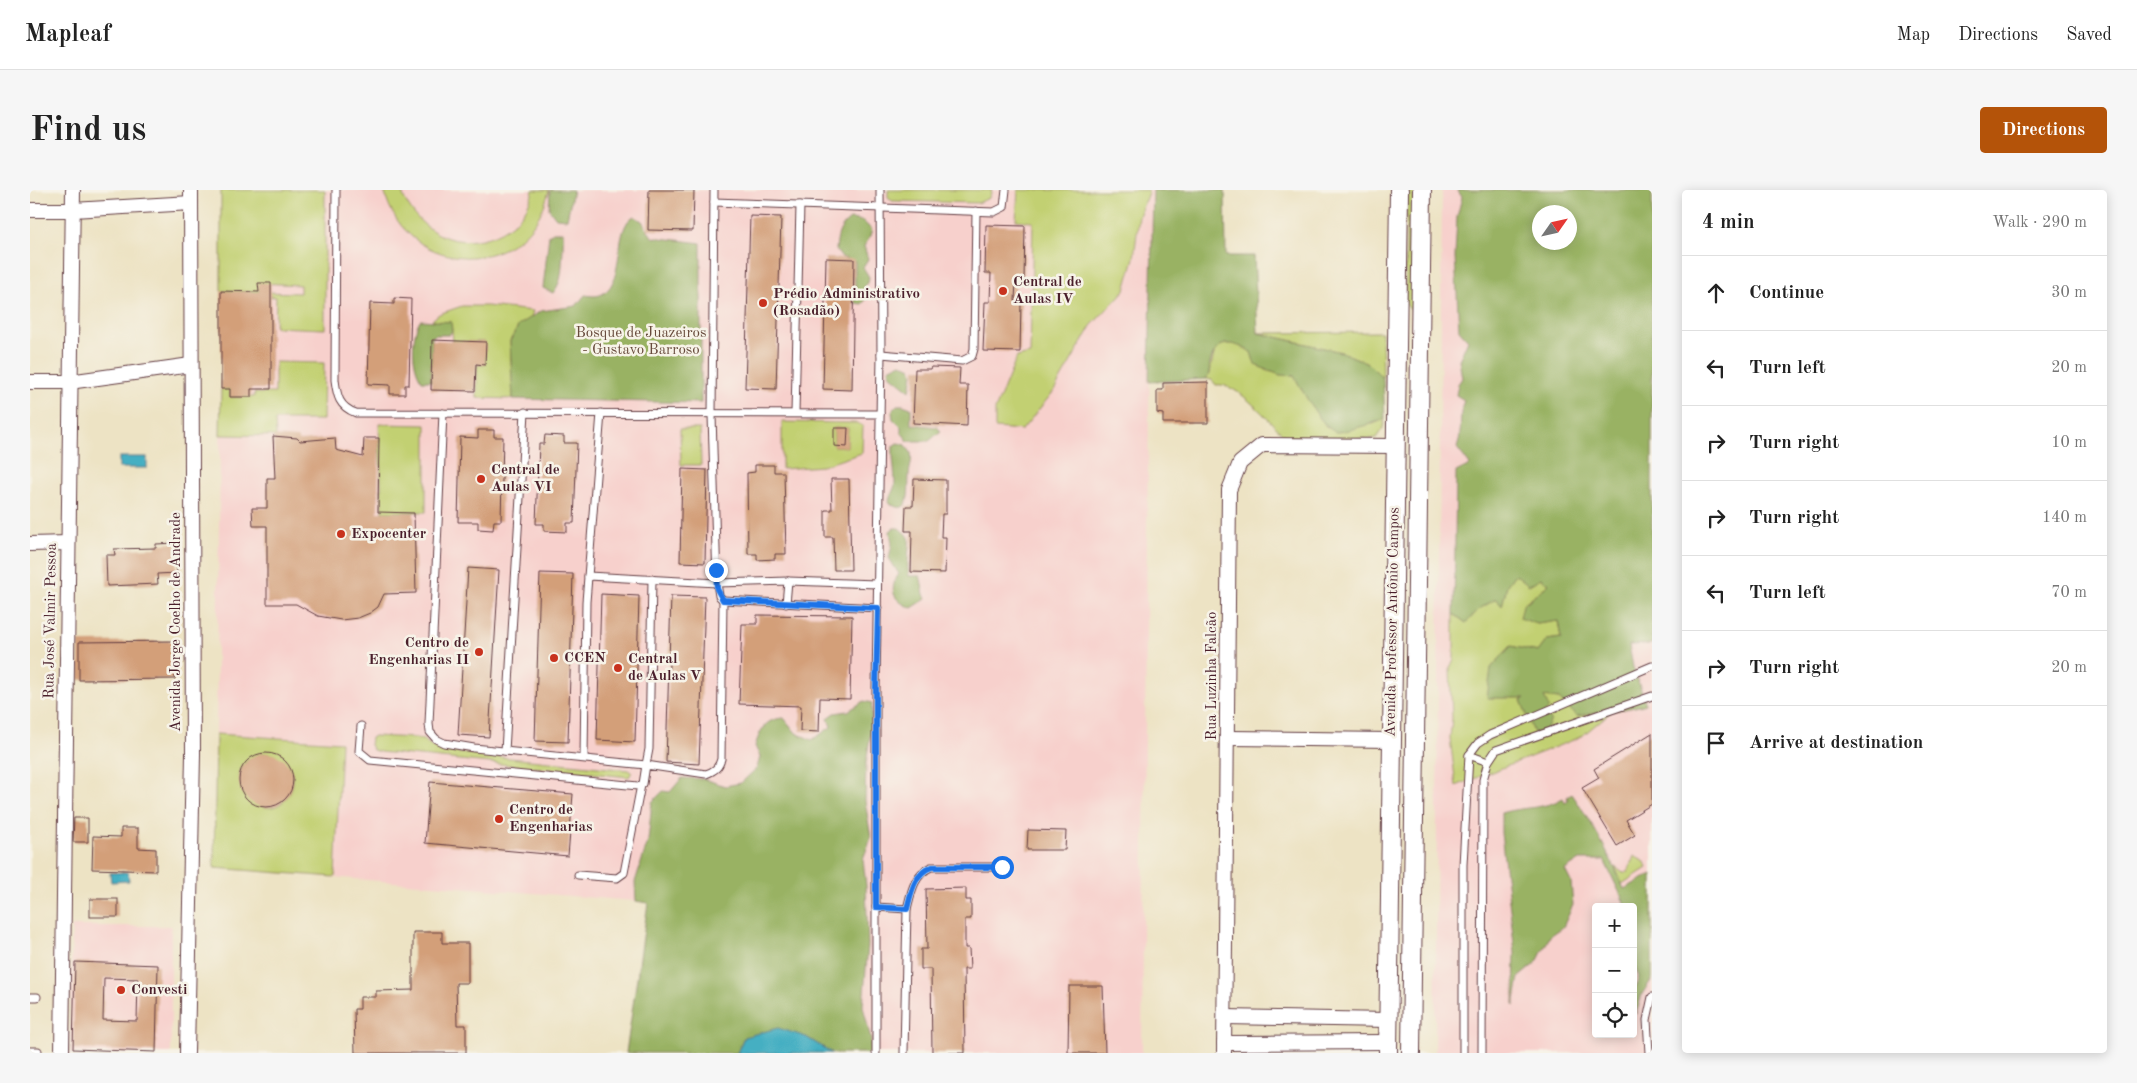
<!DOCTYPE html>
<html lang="en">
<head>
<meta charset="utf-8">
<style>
  body { margin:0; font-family:"Old Standard TT",serif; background:#f6f6f6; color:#222 }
  .controls { position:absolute; right:15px; bottom:15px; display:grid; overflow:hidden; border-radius:5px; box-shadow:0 2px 12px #0003 }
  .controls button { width:45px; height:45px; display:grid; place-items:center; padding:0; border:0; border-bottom:1px solid #e0e0e0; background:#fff; color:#222; font:25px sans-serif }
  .compass { position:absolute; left:1502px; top:15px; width:45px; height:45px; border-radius:50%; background:#fff; box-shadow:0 2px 12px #0003; rotate:56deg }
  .stop { position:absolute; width:15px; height:15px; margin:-11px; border:4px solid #1a73e8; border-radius:50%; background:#fff }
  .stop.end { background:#1a73e8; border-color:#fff; box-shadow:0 1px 5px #0008 }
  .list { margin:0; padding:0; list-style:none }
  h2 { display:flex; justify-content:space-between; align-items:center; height:65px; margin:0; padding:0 20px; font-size:21px }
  h2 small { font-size:16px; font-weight:400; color:#767676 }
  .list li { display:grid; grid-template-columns:32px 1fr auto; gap:15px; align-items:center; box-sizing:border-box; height:75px; padding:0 20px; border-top:1px solid #e0e0e0 }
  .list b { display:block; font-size:19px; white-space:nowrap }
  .list em { font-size:16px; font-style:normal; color:#767676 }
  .icon { flex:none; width:28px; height:28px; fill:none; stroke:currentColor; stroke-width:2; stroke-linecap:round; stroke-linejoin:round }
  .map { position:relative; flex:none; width:1622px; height:863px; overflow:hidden; border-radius:5px }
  header { display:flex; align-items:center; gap:30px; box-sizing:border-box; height:70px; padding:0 25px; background:#fff; border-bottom:1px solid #e0e0e0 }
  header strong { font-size:24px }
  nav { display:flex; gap:28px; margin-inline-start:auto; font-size:18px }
  .intro { display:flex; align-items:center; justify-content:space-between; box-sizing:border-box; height:120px; padding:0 30px }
  h1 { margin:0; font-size:35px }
  .button { padding:12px 22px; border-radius:5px; background:#b45309; color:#fff; font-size:18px; font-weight:700 }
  main { display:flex; gap:30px; padding:0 30px }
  aside { flex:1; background:#fff; border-radius:5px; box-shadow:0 2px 12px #0003 }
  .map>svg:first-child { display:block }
  .built { fill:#f7d0cc; fill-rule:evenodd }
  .green { fill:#c2d072; stroke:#86784e; fill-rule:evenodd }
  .forest { fill:#99b264; stroke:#726848; fill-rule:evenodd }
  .water { fill:#44afc2; stroke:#476776 }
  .building { fill:#d39f79; fill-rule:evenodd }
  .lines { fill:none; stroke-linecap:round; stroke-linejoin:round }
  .service-casing { stroke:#623c42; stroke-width:9 }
  .minor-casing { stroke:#623c42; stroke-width:16 }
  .tertiary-casing { stroke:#623c42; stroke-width:20 }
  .service { stroke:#fff; stroke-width:7 }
  .minor { stroke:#fff; stroke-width:14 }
  .tertiary { stroke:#fff; stroke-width:18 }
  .route { stroke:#1a73e8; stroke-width:6 }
  .poi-dot { fill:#c8321e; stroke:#f7f3e8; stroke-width:2 }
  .labels { text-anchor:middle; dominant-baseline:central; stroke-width:5; stroke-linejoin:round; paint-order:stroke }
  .poi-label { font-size:15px; font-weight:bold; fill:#4a1f2b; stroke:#f7f3e8; text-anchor:start }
  .park-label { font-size:15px; fill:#684b3d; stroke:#f7f3e8 }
  .street-label { font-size:15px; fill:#4a1f2b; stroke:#f7f3e8 }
</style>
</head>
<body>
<header>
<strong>Mapleaf</strong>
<nav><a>Map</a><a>Directions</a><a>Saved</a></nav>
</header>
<div class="intro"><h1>Find us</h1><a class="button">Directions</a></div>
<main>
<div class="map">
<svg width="1622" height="863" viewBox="0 0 1622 863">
  <rect width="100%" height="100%" fill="#f7f3e8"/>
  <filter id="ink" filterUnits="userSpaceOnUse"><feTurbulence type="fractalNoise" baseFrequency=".02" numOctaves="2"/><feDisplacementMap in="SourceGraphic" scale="10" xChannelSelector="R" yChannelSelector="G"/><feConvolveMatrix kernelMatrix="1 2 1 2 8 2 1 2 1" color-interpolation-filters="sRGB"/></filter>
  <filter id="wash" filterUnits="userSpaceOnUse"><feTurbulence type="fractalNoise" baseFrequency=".0096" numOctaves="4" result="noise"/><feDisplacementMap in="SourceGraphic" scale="20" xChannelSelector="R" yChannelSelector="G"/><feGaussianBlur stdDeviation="1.12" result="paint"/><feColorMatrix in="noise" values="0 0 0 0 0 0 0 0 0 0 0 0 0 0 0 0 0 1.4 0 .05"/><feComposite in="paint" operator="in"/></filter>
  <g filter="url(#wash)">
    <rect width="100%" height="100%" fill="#ede3c4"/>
    <g class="built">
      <path d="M191 0H1123L1117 339 1112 863H596L618 712 184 678 191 199Z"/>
      <path d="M1412 0H1622V863H1405ZM1510 22H1540V52H1510ZM1566 717H1603V844H1566Z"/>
      <path d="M42 736H141V863H40Z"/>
    </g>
    <g class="green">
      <path d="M191 0H295V139L245 137 246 107 233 106V102L270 103V95L229 93V102L191 101Z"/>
      <path d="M354 0H371C378 21 396 41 418 48 453 59 497 36 503 0H519C499 90 376 89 354 0Z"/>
      <path d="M858 0H962L959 8 948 13 862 11 858 7Z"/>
      <path d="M988 0H1119L1109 26 1104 68 1095 100 1061 136 1024 201 992 240 965 238V220L987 167 1000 164 1003 32 986 30Z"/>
      <path d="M1377 0H1385L1384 118 1380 119 1375 114Z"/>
      <path d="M432 116H457L503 121 501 129 489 135 480 151 483 209 447 208V175H455V152L423 151 421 132 401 131 409 124Z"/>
      <path d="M1352 142 1353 188 1338 173 1311 162 1228 143Z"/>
      <path d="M1206 153 1221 162 1237 181 1264 186 1297 238 1343 234 1355 229 1353 238 1346 248 1339 249 1257 248C1241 234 1207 191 1186 195L1182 190 1176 189 1179 184 1185 160 1191 155Z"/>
      <path d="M245 172 294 173 293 230H245L246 246 190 245 191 199H200V207H224V203H245Z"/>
      <path d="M752 232 827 233 833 236 832 263 792 276 752 279ZM804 238H818L817 257 804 256Z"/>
      <path d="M349 234 396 235V322H352Z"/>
      <path d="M650 239H670L671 275H651Z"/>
      <path d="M1485 384 1511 388 1519 394 1493 414 1507 434 1528 431 1531 448 1517 450 1508 462 1481 456 1461 478 1499 508 1491 510 1496 521 1513 524V507L1529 509 1548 526 1583 520 1551 547 1426 596 1420 548 1422 528 1420 478 1424 469V424L1436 433 1449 419 1466 409 1472 415 1477 394Z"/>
      <path d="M186 544 311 552 305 687 184 678ZM234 563C255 565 271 584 259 604 234 646 177 577 234 563Z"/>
      <path d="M344 546 386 548 393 550 410 561 599 580 602 582 599 587 350 562 343 560 340 555 341 548Z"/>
      <path d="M1604 666 1615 672 1617 678 1592 694 1585 677 1593 683 1598 682Z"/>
    </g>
    <g class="forest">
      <path d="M520 0H543L537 29 526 28 519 19Z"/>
      <path d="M1123 0H1195L1196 66H1224L1228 143 1311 162 1338 173 1353 188 1355 229C1348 232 1311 243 1306 242 1291 238 1272 199 1264 186L1250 185 1225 175 1221 162C1202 151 1187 148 1180 173 1179 180 1180 184 1176 189L1119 192Z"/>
      <path d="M1427 0H1622V454L1599 455 1603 477 1616 514C1593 521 1570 522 1547 526L1529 509 1514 507 1519 518 1513 524 1521 530 1516 540 1504 543 1491 510 1495 508H1457L1461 478 1481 456 1508 462 1517 450 1531 448 1528 431 1507 434 1490 428 1493 415 1519 394 1511 388 1499 395 1485 384 1477 395 1472 416 1466 409 1449 419 1436 433 1424 424 1426 282 1440 275 1427 258C1433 242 1428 226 1434 210L1426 205 1428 194 1432 188 1429 170 1438 150 1429 140 1425 67 1427 27 1432 7ZM1510 22H1540V52H1510Z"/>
      <path d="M604 26 612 31 622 47 671 53V213L483 209 480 151 489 135 511 121 546 116 555 105C562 106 568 107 574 103 595 90 583 37 604 26Z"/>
      <path d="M820 29 833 31 842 40 839 49 834 56 838 69 833 77 839 87 838 93 834 97 835 101 840 105 832 114 825 113V71L811 67 806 60C807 46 809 37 820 29Z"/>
      <path d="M523 42H533C534 45 532 81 531 85 530 92 527 98 523 103L513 98 519 45Z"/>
      <path d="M390 130 421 132 422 141 419 145H406L402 147 401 191H392C381 176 381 146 390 130Z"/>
      <path d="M871 173 881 178 883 183 880 201 860 185 859 179Z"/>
      <path d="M867 215H873L881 218V234L907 237 911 241 899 251H878L871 242V237L863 229 862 222Z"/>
      <path d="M867 253 874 254C876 257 880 260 881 263 883 271 879 279 879 286 878 298 882 329 859 313 859 306 864 301 865 294 865 281 862 269 863 256Z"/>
      <path d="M864 338H869L879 347C880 359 876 374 879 386H890C893 395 892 401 896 409L882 418C865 412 857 401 869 384L859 368 862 354 860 341Z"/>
      <path d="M834 511 842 513 841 540 836 573 835 611 841 648 833 669 836 696 838 755 833 816 841 850V863H802L776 847H714L707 863H596L618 713 606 711 605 692 618 651 622 612 633 601 640 602 652 588 674 589 695 596 711 593 727 578 730 567 725 556C731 539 735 529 754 528L766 543 782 550 801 537 798 528 805 523 818 521Z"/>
      <path d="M1542 604C1563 634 1580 665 1594 699L1622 684V789L1612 804 1606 824 1603 805 1609 787 1603 771V717H1595L1594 712 1574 670H1550L1535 680 1541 692 1543 715 1533 737 1520 746 1507 772 1489 787 1484 816 1485 762 1471 643V623C1494 616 1514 620 1533 608L1535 613 1538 611 1537 607Z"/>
    </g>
    <g class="water">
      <rect x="89" y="267" width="28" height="11"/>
      <path d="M98 682 99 691 81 692 80 683Z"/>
      <path d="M748 838 776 847 802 863H707L714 847Z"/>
    </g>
    <g id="blocks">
      <g class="building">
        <path d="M619 0H664L663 41 618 40Z"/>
        <path d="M720 26 751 27 746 199 715 198Z"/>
        <path d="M956 35 995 36 994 90H986L985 111 991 112 990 162 953 161 955 112H960L961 83H955Z"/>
        <path d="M796 68 824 69 822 200 793 199Z"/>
        <path d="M228 93H241V199H221V207H200V199H191V101L229 102Z"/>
        <path d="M364 108 381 109 379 195H375V204H360V195L338 194 340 113 364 114Z"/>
        <path d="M402 150 456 152 455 175 446 174 445 201 401 200Z"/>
        <path d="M901 177 930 178 929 195H938L937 236 883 233 885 179H900Z"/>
        <path d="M1178 192V233H1133V224L1127 223V200H1133V193Z"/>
        <path d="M804 238H818L817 257 804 256Z"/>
        <path d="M448 240H464V247H473L471 331H464L463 340 448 339V332H428L430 247 448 248Z"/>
        <path d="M515 245 534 246V253H547L544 333H537V342L514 341V334H506L509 254H514Z"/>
        <path d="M243 246 267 248 270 251 305 248 306 260 333 267 334 248H349L348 322 384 323 386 403 354 404 348 417 340 423 328 428 311 430 288 426 266 414H237V336H223L222 318H237V288H245Z"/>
        <path d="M725 275H744V282H754L756 364H745V369L727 370V364H718L717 283 725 282Z"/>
        <path d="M652 279 677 280 675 373 650 372Z"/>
        <path d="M801 289H819L821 380H804L803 347H795V320H802Z"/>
        <path d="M884 289 916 290V324H912L911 347H916L915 383 881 382 882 341H875L876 316H883Z"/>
        <path d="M146 353 147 383 127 384 128 394 77 396 76 365H85L84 359 126 358V354Z"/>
        <path d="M438 378 469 380 459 547 428 545Z"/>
        <path d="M510 383 543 384 538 552 505 551Z"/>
        <path d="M571 404 609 406 605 552 567 550Z"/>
        <path d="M641 406 675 407 669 574 636 572Z"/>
        <path d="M727 425 822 426 820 509 790 508 789 542 770 541 771 516 709 514 712 434H727Z"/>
        <path d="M144 451 145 489 49 490V452Z"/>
        <path d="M1622 543V614L1596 630 1605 645 1587 656 1552 598 1569 588 1564 579Z"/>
        <circle cx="236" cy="590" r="27"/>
        <path d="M400 592 543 604 538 666 395 653Z"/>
        <path d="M44 628H58V652H43Z"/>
        <path d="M91 638H108V658L126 659V681L62 679 63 646 91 647Z"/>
        <path d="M998 640 1036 641 1035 660H997Z"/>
        <path d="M936 698V710H941V729H935V758H939L940 779H934L935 863H902L901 779H891V759H897L896 699Z"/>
        <rect x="60" y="709" width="28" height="18"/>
        <path d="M383 742H412V753H438V793H426L427 835H436V863H325L324 819H330V807H346V801L383 800Z"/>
        <path d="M45 772 128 775 126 862 43 859ZM74 788 108 789 107 831 73 830Z"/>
        <path d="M1039 796H1073L1075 863H1038Z"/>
      </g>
    </g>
  </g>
  <g filter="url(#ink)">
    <use href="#blocks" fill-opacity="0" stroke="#623c42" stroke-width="1"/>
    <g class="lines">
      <defs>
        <g id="service">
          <path d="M306 0 305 190C307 206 309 217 326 223L850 224"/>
          <path d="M684 12 964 22 974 17 976 0"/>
          <path d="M851 164 932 171 942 166 944 159 946 21"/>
          <path d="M413 223 399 534 400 542 406 549 414 553 444 558 616 575 619 559 622 389"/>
          <path d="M765 223 770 15"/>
          <path d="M558 386 687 393 758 391 847 394"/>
          <path d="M693 410 848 418"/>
          <path d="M756 414 758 391"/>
          <path d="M331 536 329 561 340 570 608 596 613 594 616 575 676 584C684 581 689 578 691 569L693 410 689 406 687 393 682 225 684 0"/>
          <path d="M475 561 495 222"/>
          <path d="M1439 565 1458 572"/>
          <path d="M554 568 556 412 571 223"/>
          <path d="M548 685 587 688 594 683 611 595"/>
          <path d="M846 717 877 719C881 703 884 684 901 677H972"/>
          <path d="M0 807H7"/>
          <path d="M0 861H8"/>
          <path d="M846 863V498L851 164 850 0"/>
          <path d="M874 863 877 719"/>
          <path d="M1433 863V675L1439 565 1448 553 1460 545 1622 476"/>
          <path d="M1452 863 1453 590 1458 572 1466 560 1622 506"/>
          <path d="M1619 863 1617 830 1622 807"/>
        </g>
        <g id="minor">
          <path d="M0 20H43L161 13"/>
          <path d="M0 192H39L161 175"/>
          <path d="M0 354 38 353"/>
          <path d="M1198 548 1362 550"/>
          <path d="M1195 827 1358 830"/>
          <path d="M1194 853 1358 852"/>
          <path d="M32 863 43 0"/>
          <path d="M157 863 163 564 161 0"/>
          <path d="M1194 863 1199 300 1210 273 1232 255 1365 256"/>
        </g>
        <g id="tertiary">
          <path d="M1358 863 1369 0"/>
          <path d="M1381 863 1392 0"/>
        </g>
      </defs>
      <use href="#service" class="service-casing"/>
      <use href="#minor" class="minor-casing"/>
      <use href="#tertiary" class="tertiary-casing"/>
      <use href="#service" class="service"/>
      <use href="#minor" class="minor"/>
      <use href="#tertiary" class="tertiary"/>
    </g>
  </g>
  <g class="lines" filter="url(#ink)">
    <path class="route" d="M686 380 687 399 693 410 848 418 846 498V717L877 719C881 703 884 683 902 677H972"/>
  </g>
  <g class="poi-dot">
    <circle cx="973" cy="101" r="5"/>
    <circle cx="733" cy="113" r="5"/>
    <circle cx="451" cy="289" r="5"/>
    <circle cx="311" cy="344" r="5"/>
    <circle cx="449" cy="462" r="5"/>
    <circle cx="524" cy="468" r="5"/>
    <circle cx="588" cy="478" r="5"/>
    <circle cx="469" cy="629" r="5"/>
    <circle cx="91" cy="800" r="5"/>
  </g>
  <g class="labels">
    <g class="poi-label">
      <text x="983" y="92">Central de<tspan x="983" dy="17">Aulas IV</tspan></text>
      <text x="743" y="104">Prédio Administrativo<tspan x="743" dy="17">(Rosadão)</tspan></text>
      <text x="461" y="280">Central de<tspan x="461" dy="17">Aulas VI</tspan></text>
      <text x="321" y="344">Expocenter</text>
      <text x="439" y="453" text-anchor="end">Centro de<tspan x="439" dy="17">Engenharias II</tspan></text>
      <text x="534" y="468">CCEN</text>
      <text x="598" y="469">Central<tspan x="598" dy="17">de Aulas V</tspan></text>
      <text x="479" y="620">Centro de<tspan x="479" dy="17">Engenharias</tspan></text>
      <text x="101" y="800">Convesti</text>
    </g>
    <g class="park-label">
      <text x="611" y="143">Bosque de Juazeiros<tspan x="611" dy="17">- Gustavo Barroso</tspan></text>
    </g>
    <g class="street-label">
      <text transform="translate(21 431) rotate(-89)">Rua José Valmir Pessoa</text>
      <text transform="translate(146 432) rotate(-90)">Avenida Jorge Coelho de Andrade</text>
      <text transform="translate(1363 432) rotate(-89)">Avenida Professor Antônio Campos</text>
      <text transform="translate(1182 486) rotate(-90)">Rua Luzinha Falcão</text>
    </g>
  </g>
</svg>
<div class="controls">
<button>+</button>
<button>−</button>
<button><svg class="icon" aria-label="locate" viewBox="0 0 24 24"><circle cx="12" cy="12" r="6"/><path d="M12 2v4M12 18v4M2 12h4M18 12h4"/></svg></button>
</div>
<svg class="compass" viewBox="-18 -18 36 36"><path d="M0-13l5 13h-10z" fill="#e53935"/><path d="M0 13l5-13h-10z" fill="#767676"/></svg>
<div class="stop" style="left:972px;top:677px"></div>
<div class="stop end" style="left:686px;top:380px"></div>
</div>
<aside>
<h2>4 min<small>Walk · 290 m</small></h2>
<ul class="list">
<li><svg class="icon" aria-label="ahead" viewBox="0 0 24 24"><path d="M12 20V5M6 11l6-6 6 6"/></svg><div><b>Continue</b></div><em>30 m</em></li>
<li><svg class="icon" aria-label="left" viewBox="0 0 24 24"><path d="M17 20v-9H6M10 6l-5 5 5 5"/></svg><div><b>Turn left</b></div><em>20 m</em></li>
<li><svg class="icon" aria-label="right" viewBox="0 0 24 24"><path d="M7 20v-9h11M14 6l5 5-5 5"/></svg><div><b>Turn right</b></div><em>10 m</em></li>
<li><svg class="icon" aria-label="right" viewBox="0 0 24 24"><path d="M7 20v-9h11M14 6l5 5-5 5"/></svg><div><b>Turn right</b></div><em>140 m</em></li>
<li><svg class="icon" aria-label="left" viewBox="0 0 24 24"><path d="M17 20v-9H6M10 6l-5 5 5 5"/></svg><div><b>Turn left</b></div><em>70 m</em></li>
<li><svg class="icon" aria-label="right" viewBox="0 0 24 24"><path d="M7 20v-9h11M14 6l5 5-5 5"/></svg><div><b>Turn right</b></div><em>20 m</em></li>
<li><svg class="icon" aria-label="arrive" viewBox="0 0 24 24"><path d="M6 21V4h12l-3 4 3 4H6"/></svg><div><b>Arrive at destination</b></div></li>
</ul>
</aside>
</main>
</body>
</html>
